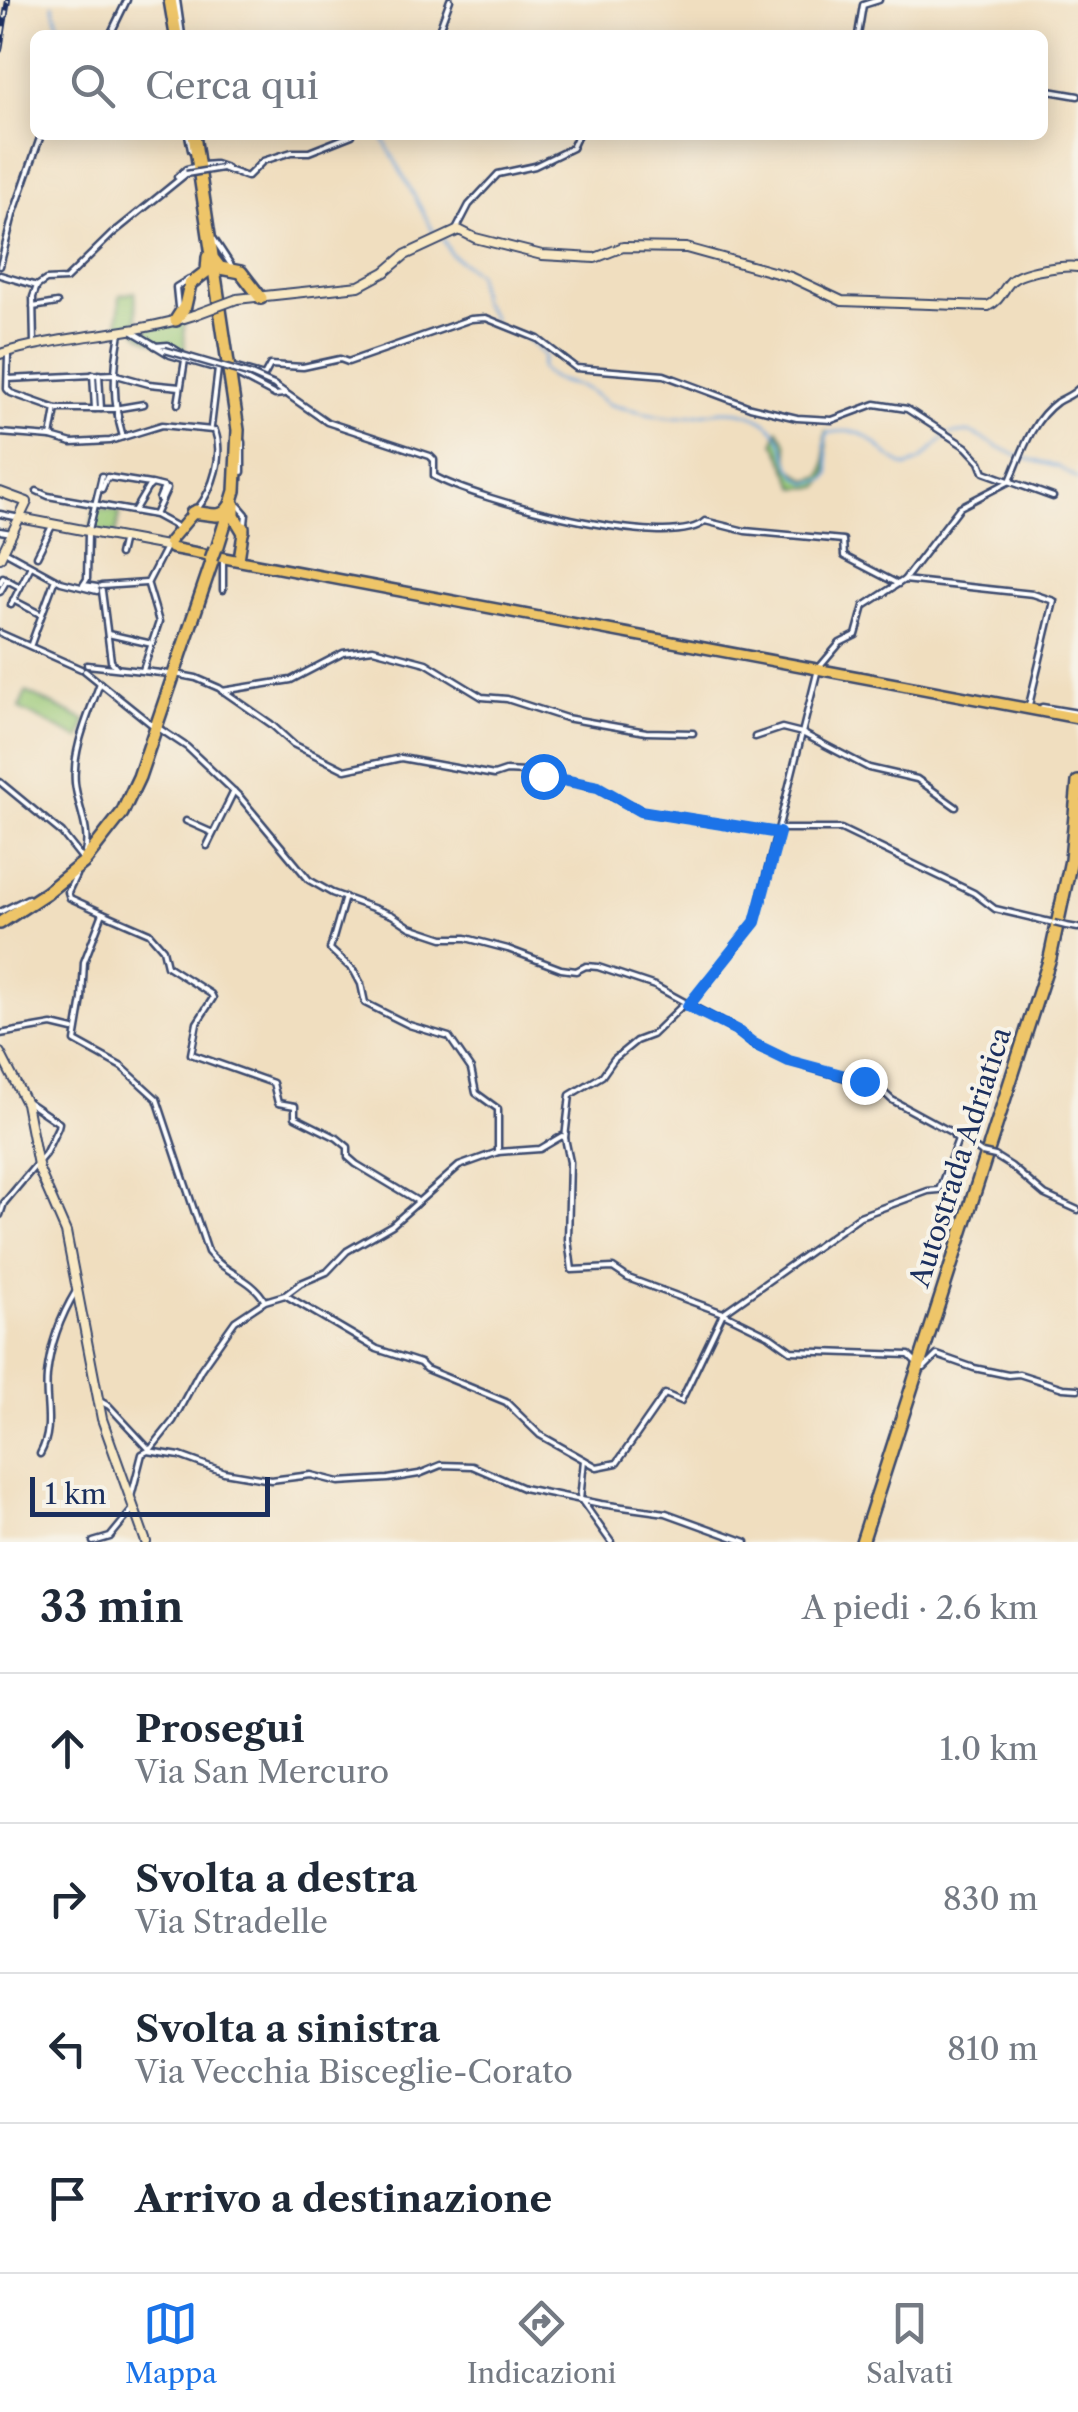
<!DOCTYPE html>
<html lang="it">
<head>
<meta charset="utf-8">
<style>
  body { margin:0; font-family:"Libre Caslon Text",serif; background:#f2f2f3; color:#1f2937 }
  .scale { position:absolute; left:30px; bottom:25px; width:240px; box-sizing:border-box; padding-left:10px; border:5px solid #1b2f5e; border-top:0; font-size:28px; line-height:35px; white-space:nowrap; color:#1b2f5e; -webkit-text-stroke:8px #f7f3e8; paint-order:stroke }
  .stop { position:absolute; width:30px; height:30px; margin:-22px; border:8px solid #1a73e8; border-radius:50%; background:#fff }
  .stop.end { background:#1a73e8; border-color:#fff; box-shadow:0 2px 10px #0008 }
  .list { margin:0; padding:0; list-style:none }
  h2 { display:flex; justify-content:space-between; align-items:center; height:130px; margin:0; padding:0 40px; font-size:42px }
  h2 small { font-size:32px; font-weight:400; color:#747a83 }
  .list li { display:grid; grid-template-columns:65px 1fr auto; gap:30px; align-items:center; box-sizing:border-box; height:150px; padding:0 40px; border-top:2px solid #e0e1e3 }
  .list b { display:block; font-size:38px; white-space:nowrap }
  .list p { margin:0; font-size:32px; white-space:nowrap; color:#747a83 }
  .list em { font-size:32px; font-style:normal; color:#747a83 }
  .icon { flex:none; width:55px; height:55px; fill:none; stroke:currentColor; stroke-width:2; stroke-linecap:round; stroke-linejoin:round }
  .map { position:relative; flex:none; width:1078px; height:1542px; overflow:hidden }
  .search { position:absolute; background:#fff; box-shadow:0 5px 25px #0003; left:30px; right:30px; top:30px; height:110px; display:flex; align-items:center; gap:25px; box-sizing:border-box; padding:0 35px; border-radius:15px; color:#747a83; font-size:38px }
  .sheet { height:730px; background:#fff }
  nav { display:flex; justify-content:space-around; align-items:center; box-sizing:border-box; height:140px; border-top:2px solid #e0e1e3; background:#fff; font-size:28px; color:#747a83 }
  nav a { display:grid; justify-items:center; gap:5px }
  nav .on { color:#1a73e8 }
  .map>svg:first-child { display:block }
  .green { fill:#9ac876; stroke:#5a7c6a; stroke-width:2.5 }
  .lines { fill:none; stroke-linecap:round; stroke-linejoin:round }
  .stream { stroke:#6fa7de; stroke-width:2.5 }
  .street-casing { stroke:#3b496d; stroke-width:9 }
  .secondary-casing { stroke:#3b496d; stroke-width:12 }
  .primary-casing { stroke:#3b496d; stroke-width:14 }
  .highway-casing { stroke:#3b496d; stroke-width:16 }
  .street { stroke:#fff; stroke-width:4 }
  .secondary { stroke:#f8e8c3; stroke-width:8 }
  .primary { stroke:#eec569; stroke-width:9 }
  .highway { stroke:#eec569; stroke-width:11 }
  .rail-casing { stroke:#1b2f5e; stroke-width:6 }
  .rail { stroke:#f7f3e8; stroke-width:2.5; stroke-dasharray:8; stroke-linecap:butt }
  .street-bridge-casing { stroke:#3b496d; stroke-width:9; stroke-linecap:butt }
  .secondary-bridge-casing { stroke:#3b496d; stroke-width:12; stroke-linecap:butt }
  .highway-bridge-casing { stroke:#3b496d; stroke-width:16; stroke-linecap:butt }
  .street-bridge { stroke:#fff; stroke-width:4 }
  .secondary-bridge { stroke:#f8e8c3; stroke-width:8 }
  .highway-bridge { stroke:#eec569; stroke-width:11 }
  .route { stroke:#1a73e8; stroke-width:12 }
  .labels { text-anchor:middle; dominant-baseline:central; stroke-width:8; stroke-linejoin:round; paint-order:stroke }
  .street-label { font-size:28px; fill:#1b2f5e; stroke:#f7f3e8 }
</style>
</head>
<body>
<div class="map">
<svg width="1078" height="1542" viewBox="0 0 1078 1542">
  <rect width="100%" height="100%" fill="#f7f3e8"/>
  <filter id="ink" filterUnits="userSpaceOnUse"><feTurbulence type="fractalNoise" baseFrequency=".01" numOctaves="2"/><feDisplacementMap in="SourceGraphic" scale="20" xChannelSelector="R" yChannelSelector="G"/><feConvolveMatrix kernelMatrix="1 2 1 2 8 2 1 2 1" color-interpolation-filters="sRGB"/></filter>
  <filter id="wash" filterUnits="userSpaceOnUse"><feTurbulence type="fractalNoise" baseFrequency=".0048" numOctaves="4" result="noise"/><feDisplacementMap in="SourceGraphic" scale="40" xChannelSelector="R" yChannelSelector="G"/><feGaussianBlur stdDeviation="2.25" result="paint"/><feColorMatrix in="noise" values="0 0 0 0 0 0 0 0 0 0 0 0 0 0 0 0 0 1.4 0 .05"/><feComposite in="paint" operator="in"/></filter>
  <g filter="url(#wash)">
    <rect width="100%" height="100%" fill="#f0debf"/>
    <g class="green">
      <path d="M135 292 138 327 118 330 120 295Z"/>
      <path d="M181 321 184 322 185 354C168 343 149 345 136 331Z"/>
      <path d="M778 430 786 442 790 467 808 480 821 476C829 461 822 447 826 430 824 453 835 470 819 487L796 488C787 471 784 458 774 442Z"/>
      <path d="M95 508 120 512 116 534 91 530Z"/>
      <path d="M26 692 86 721 80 739 19 709Z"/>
    </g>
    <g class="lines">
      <g class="stream">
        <path d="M53 4 58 23 67 35"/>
        <path d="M381 135 436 236 439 235"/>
        <path d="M443 239 451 254 477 274 480 299 494 320"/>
        <path d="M524 336 544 356 541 368C549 381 568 383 582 387 592 391 599 398 608 404 613 406 660 416 668 417 693 419 721 406 745 413 800 430 774 470 809 483L826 479 830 473 825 444 827 433C876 424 872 451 906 467L921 460 945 437"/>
        <path d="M950 434 969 432 1017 456"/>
        <path d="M1020 457 1058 467 1078 479"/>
      </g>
    </g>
  </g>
  <g filter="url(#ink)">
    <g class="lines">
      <defs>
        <g id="street">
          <path d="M177 0 182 35"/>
          <path d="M110 35 127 0"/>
          <path d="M437 35 450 0"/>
          <path d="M858 35 863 5 879 0"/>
          <path d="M1043 90 1078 96"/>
          <path d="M188 135 191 150"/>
          <path d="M203 165 215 164 227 168"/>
          <path d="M222 168 247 177 263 161 292 152H309L352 135"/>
          <path d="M177 177 186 169 194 167"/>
          <path d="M456 230 469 205 498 174 535 166 572 148 578 135"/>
          <path d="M214 239 233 268"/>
          <path d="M0 266 13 215 41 135"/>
          <path d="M0 275 37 286 46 280 66 279 112 234 186 174"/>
          <path d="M33 307 57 303"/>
          <path d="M178 307 176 287 189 279"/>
          <path d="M133 332 155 345"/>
          <path d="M120 333C113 371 112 400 123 437"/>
          <path d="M34 344 33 297 37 286"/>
          <path d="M152 344 170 355 218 369 211 427"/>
          <path d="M155 346 168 345 181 353"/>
          <path d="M8 355 7 389 11 393 56 409H114L144 404"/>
          <path d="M233 367 264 376 270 365 303 367 340 359 348 362 471 319 486 318 538 339 576 368 664 375 750 407 797 418 832 420 875 404 907 409 966 447 980 462 984 472 1053 497"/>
          <path d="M93 374 95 409"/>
          <path d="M99 374 101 409"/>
          <path d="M235 374 275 395 284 394"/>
          <path d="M8 379 113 374 149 384 180 387"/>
          <path d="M274 385 327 422 430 456 434 460V476C473 499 672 553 705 521L745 531 843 540 844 556 898 584"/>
          <path d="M178 404 185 360"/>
          <path d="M0 433 51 437 72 443 110 441 162 425 212 430"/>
          <path d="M51 437 56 409"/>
          <path d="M242 472V442"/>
          <path d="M149 487 152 484 164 487 159 499 162 500"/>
          <path d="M102 489 107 477 150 484 134 511"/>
          <path d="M37 491 48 496 155 515 179 528"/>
          <path d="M239 506 246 514 245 524"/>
          <path d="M198 508C213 489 224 455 215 431"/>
          <path d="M0 514 20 518"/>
          <path d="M155 515 167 489"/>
          <path d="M89 530 102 476"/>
          <path d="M0 531 12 533"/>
          <path d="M8 553 61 582 97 591"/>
          <path d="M119 555 123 538"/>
          <path d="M37 556 53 524"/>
          <path d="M223 561V590"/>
          <path d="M7 580 20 587"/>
          <path d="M904 580 1033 594 1054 601 1029 705"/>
          <path d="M148 582 166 547"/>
          <path d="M0 583 3 577 7 580"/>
          <path d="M83 585 87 579 88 533"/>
          <path d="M84 585 97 587"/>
          <path d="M101 586 146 583"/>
          <path d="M102 591 111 661 116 667"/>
          <path d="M0 592 7 580"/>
          <path d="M13 600 40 614"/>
          <path d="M11 605 31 566"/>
          <path d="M0 633 81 669"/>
          <path d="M108 634 152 644"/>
          <path d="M31 644 55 579"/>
          <path d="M87 665 170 674"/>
          <path d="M143 670 159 622 148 585"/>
          <path d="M85 671 151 724"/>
          <path d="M175 674 196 678 219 688 271 724 293 744 345 770 401 758 494 775 506 771 526 772 597 787 641 811 779 833"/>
          <path d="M222 691 291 680 343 653 373 649 426 663 482 697 507 699 566 718 646 732 693 733"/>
          <path d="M1042 707 1078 713"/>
          <path d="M160 729 187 747 240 797 309 880 332 893 392 915 410 927 443 938H466L508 949 561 969 576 971 586 966 598 967 655 986 736 1030 753 1044 789 1061 879 1088 892 1100 962 1138 982 1153"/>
          <path d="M755 737 782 728 802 733 869 768 917 779 956 807"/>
          <path d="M0 782 62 833 81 857"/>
          <path d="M186 821 213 833"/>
          <path d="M781 829H841L974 893 995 909 1054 923"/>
          <path d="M207 846 234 791"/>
          <path d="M85 852C91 831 77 805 75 783 72 749 89 714 100 683"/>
          <path d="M76 875 68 892 70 898 103 913 84 962 82 999 75 1041 122 1067 157 1099 208 1252C224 1273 252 1278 264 1300"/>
          <path d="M345 897 330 949 354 971 361 984 365 1003 409 1025 449 1037 471 1069 476 1093 498 1109V1152"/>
          <path d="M0 912 28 898"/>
          <path d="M103 913 149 933 163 949 167 966 211 994 213 998 197 1023 191 1054 273 1083 278 1103 295 1106V1117L337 1138 348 1147V1157L356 1164 416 1200"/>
          <path d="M1066 926 1078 928"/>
          <path d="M689 1005 755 922 818 669 840 643 856 635 864 606 904 580 960 507 1010 481C1022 453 1031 421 1057 402 1065 397 1071 396 1078 389"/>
          <path d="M0 1034 52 1025 73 1030"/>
          <path d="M565 1138 570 1095 602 1076 614 1059 636 1041 652 1035 684 1004"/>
          <path d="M995 1156 1011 1166 1045 1195 1078 1210"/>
          <path d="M0 1215 4 1203 45 1154 58 1127 59 1123 28 1102"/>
          <path d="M285 1295 377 1349 420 1363 426 1369 506 1402 540 1435 597 1467 617 1463 665 1394 681 1401 723 1313 860 1216 928 1191 939 1190 958 1139 954 1136"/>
          <path d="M924 1368 937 1355 974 1368 1008 1375 1019 1374 1063 1388 1078 1389"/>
          <path d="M98 1400 109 1406 150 1450 173 1421 201 1369 235 1321 265 1301 285 1295 301 1283 327 1272 347 1251 392 1225 459 1166 498 1152 540 1149 562 1136 565 1138 570 1162 568 1239 572 1270 613 1268 628 1278 723 1313 770 1336 791 1351 909 1355 917 1363"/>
          <path d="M40 1454C55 1427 44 1403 47 1375 50 1346 61 1316 76 1291"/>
          <path d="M131 1497 142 1454 148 1451 180 1456 224 1472 271 1480 311 1475 339 1482 388 1479 419 1474 441 1465 472 1466 523 1488 601 1504 666 1513 746 1542"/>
          <path d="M580 1500 584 1460"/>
          <path d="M582 1501 611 1542"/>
          <path d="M93 1542 110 1537 133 1509"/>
        </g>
        <g id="secondary">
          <path d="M237 299 359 286 385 272 405 255 459 230 475 238 542 255 595 258 623 247 686 248 791 277 842 301 988 306C1001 300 1002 290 1011 281 1021 271 1064 265 1078 267"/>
          <path d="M0 354C63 334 131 336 194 315"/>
          <path d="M0 492 27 502 0 558"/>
          <path d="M20 518 88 531"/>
          <path d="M90 532 166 546"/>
          <path d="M0 1053 26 1103 39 1170 66 1232 102 1419 146 1542"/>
        </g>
        <g id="primary">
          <path d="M169 542 196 510"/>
          <path d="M171 548 1078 718"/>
          <path d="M239 559 244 527"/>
        </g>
        <g id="highway">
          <path d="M170 0 176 35"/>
          <path d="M194 135 238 430 235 491 217 549"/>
          <path d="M214 260 220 268 241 272 261 298"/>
          <path d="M176 320 185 306 190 284 207 271 208 257"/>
          <path d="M234 505V516L243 531"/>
          <path d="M192 513C206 511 220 522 229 507"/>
          <path d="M0 923 46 893 83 863 122 813 139 777 213 559"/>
          <path d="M862 1542 1050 958 1071 860 1078 782"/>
        </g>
      </defs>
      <use href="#street" class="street-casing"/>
      <use href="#secondary" class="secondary-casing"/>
      <use href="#primary" class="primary-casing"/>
      <use href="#highway" class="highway-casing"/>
      <use href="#street" class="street"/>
      <use href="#secondary" class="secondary"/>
      <use href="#primary" class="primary"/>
      <use href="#highway" class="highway"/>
      <defs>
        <path id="rail" d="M0 50 8 0"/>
      </defs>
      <use href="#rail" class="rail-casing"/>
      <use href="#rail" class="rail"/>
      <defs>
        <g id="street-bridge">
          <path d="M186 174 222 168"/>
          <path d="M165 350 251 375 274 385"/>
          <path d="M1054 923 1066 926"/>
          <path d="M982 1153 995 1156"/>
        </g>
        <path id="secondary-bridge" d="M194 315 237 299"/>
        <path id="highway-bridge" d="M211 559 215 548"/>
      </defs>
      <use href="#street-bridge" class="street-bridge-casing"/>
      <use href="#secondary-bridge" class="secondary-bridge-casing"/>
      <use href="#highway-bridge" class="highway-bridge-casing"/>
      <use href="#street-bridge" class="street-bridge"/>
      <use href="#secondary-bridge" class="secondary-bridge"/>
      <use href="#highway-bridge" class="highway-bridge"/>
    </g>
  </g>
  <g class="lines" filter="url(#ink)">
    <path class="route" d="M543 776 598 787 640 811 779 833 755 922 688 1006 736 1030 754 1044 789 1061 864 1081"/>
  </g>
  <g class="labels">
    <g class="street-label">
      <text transform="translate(960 1157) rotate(-72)">Autostrada Adriatica</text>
    </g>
  </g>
</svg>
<div class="scale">1 km</div>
<div class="stop" style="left:543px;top:776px"></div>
<div class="stop end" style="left:864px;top:1081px"></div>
<div class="search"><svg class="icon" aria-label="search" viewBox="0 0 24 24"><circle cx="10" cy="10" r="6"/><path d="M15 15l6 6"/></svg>Cerca qui</div>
</div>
<section class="sheet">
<h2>33 min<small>A piedi · 2.6 km</small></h2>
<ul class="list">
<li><svg class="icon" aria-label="ahead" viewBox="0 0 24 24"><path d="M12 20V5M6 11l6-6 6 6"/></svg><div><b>Prosegui</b><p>Via San Mercuro</p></div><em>1.0 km</em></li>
<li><svg class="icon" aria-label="right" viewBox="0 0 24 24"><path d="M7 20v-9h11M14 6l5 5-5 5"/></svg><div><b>Svolta a destra</b><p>Via Stradelle</p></div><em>830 m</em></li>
<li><svg class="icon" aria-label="left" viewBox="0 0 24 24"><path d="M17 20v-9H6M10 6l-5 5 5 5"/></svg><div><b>Svolta a sinistra</b><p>Via Vecchia Bisceglie-Corato</p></div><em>810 m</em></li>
<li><svg class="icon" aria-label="arrive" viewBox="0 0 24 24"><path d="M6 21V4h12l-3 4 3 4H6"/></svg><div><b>Arrivo a destinazione</b></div></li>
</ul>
</section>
<nav>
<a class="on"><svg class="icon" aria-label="map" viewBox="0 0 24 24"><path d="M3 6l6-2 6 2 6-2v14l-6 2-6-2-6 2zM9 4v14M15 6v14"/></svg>Mappa</a>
<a><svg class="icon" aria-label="directions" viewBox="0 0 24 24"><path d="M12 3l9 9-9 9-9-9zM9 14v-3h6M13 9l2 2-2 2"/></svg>Indicazioni</a>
<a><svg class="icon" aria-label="saved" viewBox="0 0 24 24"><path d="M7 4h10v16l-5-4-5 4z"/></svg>Salvati</a>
</nav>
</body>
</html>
